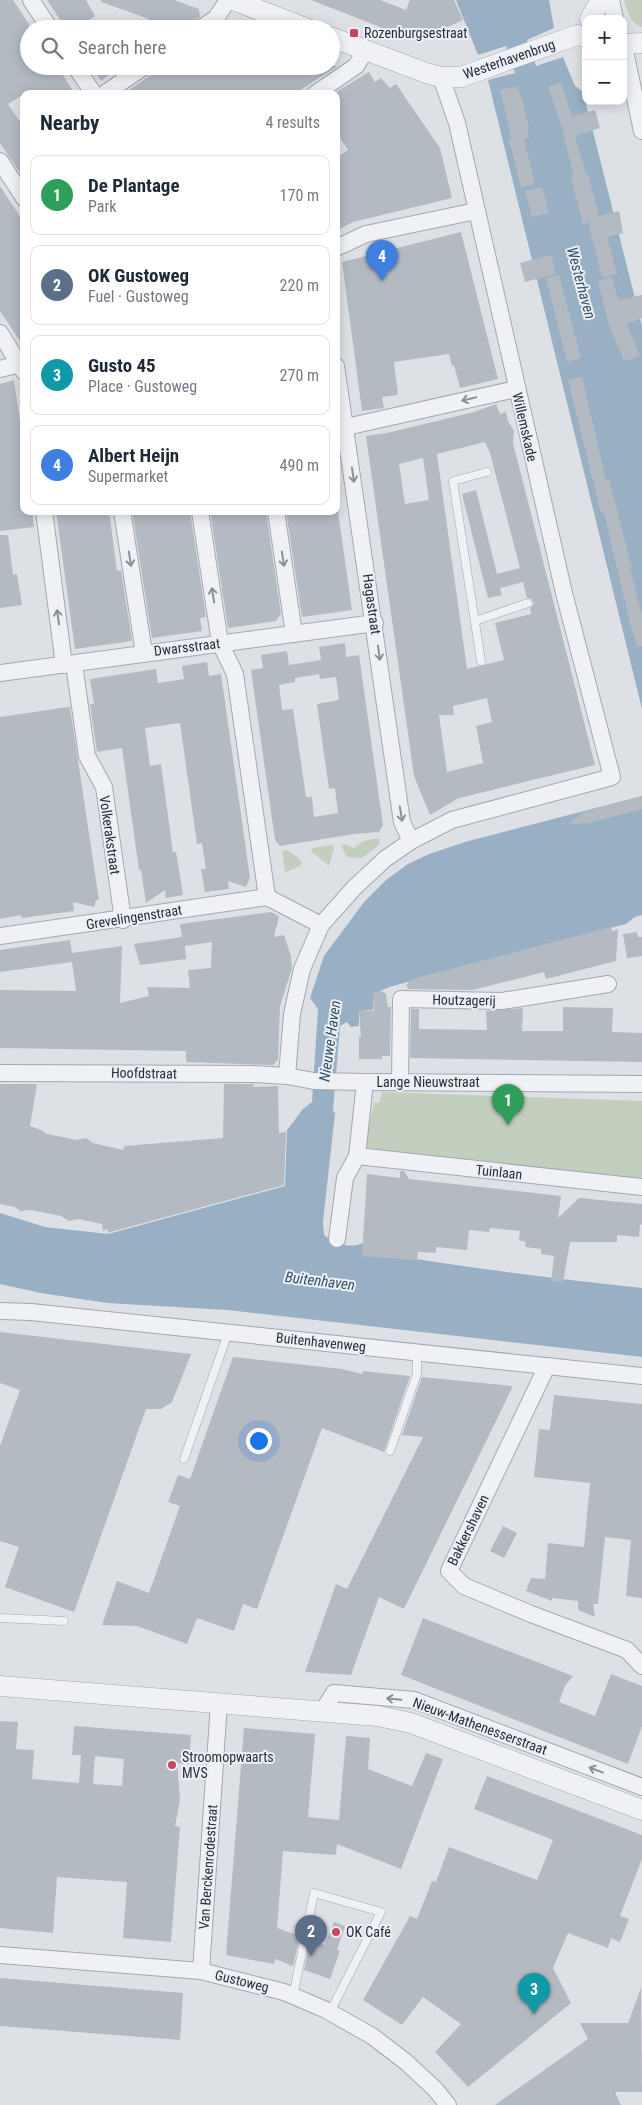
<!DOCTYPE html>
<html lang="en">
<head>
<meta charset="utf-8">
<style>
  body { margin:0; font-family:"Roboto Condensed",sans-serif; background:#f2f2f3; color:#1f2937 }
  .controls { position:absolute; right:15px; top:15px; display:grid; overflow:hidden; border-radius:10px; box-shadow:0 2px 12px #0003 }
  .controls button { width:45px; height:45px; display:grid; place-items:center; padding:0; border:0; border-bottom:1px solid #e0e1e3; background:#fff; color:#1f2937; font:25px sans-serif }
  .you { position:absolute; left:258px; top:1440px; width:18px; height:18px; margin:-12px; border:4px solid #fff; border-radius:50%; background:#1a73e8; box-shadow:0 0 0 8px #1a73e833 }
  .badge { display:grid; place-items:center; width:32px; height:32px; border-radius:50%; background:#c6475f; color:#fff; font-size:16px; font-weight:700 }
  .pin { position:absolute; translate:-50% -41px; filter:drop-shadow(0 1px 2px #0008) }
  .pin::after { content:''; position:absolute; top:26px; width:18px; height:15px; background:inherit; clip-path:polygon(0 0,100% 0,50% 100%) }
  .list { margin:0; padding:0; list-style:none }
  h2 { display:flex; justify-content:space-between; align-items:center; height:65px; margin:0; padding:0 20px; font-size:21px }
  h2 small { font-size:16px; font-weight:400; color:#747a83 }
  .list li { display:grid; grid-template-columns:32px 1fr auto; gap:15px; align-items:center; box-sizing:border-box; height:80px; margin:0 10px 10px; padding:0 10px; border:1px solid #e0e1e3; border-radius:10px }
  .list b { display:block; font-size:19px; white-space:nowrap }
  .list p { margin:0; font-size:16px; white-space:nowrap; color:#747a83 }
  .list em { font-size:16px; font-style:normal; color:#747a83 }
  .icon { flex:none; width:28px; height:28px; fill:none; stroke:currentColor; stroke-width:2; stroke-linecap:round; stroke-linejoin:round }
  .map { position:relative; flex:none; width:642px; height:2105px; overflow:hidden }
  .search { position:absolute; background:#fff; box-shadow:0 2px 12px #0003; left:20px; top:20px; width:320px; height:55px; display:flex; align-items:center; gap:12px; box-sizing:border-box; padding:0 18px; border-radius:28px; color:#747a83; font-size:19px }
  .panel { position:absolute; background:#fff; box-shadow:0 2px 12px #0003; left:20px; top:90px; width:320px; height:425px; border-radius:10px }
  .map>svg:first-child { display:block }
  .green { fill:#c3cfbe }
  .water { fill:#99b0c4 }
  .building { fill:#b4bac2; fill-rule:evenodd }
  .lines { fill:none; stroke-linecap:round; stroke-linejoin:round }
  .service-casing { stroke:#a3a8af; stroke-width:9 }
  .minor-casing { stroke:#a3a8af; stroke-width:18 }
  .tertiary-casing { stroke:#a3a8af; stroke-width:21 }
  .service { stroke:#eff1f4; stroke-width:8 }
  .minor { stroke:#eff1f4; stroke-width:16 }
  .tertiary { stroke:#eff1f4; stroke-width:20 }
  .oneway { stroke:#8b9098 }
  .poi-dot { fill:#c6475f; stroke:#eceff4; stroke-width:2 }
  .labels { text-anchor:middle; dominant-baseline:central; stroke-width:4; stroke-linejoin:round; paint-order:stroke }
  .poi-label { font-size:14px; fill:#272f3b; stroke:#eceff4; text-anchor:start }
  .street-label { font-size:14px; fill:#272f3b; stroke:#eceff4 }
  .water-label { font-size:15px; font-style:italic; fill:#34506d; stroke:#eceff4 }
</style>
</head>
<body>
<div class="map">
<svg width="642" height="2105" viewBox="0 0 642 2105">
  <rect width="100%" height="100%" fill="#dde1e6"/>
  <g class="green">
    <path d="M624 0H642V27C630 23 627 11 624 0Z"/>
    <path d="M378 838 380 840 379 845 362 858 347 857 341 846 344 844 354 848 364 841Z"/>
    <path d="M332 845 334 848 329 866 311 851 312 848Z"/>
    <path d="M284 850H287L297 857 302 863 300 866 287 872 285 871 282 852Z"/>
    <path d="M382 1092 642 1101V1183L368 1148 364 1146 374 1102 379 1103Z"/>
  </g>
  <g class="water">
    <path d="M456 0H549L554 28 527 40 536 66 563 57 575 86 583 92 642 326V709L488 80 515 73 506 46 478 55Z"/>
    <path d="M642 796V915L635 917 626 924 389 987 374 994 373 1010 359 1011V1026L351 1027 347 1022 340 1026 333 1111 335 1113 323 1222 324 1235C336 1244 349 1249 363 1243 375 1255 412 1258 429 1261 500 1272 571 1280 642 1288V1357L227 1310 107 1303 41 1293 0 1284V1213L45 1227 108 1234 285 1186 287 1130 303 1109 312 1102 318 1009 310 998 324 956 364 902 386 880 408 864 429 854 465 842Z"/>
  </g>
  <g class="building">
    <path d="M0 0H13L29 24V66H57L75 94H24L8 104 24 128V179L0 143Z"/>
    <path d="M47 0H86L95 16 88 21 94 29H66Z"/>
    <path d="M101 0H174L199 9 200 17 191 24 190 29H134L149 19 101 2Z"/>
    <path d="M311 0H380L406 10 410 0H454L463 20 416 41Z"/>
    <path d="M91 66H121L101 81Z"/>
    <path d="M164 66H336V67L294 94H123Z"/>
    <path d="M369 72 375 82 381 78 390 88 396 84 440 148 452 198 353 222 336 231V158L348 150 336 132V92Z"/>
    <path d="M561 83 572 116 595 110 600 128 575 136 586 174H588L599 216 619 211 623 233 607 237 617 274 602 277 588 222 583 224 571 178 574 177 562 128 548 87Z"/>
    <path d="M517 86 523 102 529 129 527 130 529 138 524 139 535 184 521 187 509 139H512L500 90Z"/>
    <path d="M0 186 24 223V347L0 311Z"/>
    <path d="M542 187 549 213 532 217 525 191Z"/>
    <path d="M461 232 498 379 460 388 454 365 452 366 449 354 394 362 398 395 382 397 384 408 362 411 342 262Z"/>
    <path d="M551 255 556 274 525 282 520 263Z"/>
    <path d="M559 275 581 358 567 362 546 278Z"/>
    <path d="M612 277 618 300 642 295V318L627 324 640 356 624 361 609 325 598 281Z"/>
    <path d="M582 377 606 480 609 479 632 568H630L642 616V646L637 647 630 623 604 513H601L568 380Z"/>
    <path d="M14 380 24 449V511H32L34 527 0 531V384Z"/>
    <path d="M496 404 500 414 506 412 508 421 514 431 513 443 595 765 459 798 430 815 414 776 366 436 387 433 474 412ZM485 442 490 453 520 568 497 574 476 490 462 494 488 598 502 595 500 588 523 582 527 598 532 599 534 604 530 608 531 614 495 623 504 660 467 669 437 454ZM423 458 429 500 405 504 399 464ZM487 698 492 722 476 726 483 763 447 772 439 715H454L453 706Z"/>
    <path d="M56 511H109L117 571 121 570 132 641 75 649Z"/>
    <path d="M132 511H190L206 617 200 618 202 631 152 638Z"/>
    <path d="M210 511H235V514L266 511 281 614 276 621 228 628Z"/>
    <path d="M286 511H338L352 610 302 617Z"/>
    <path d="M0 535H8L13 575 17 574 22 605 0 608Z"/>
    <path d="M345 643 346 657 359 655 383 825 379 832 354 834 280 846 275 840 251 670 263 668 261 655 287 651 289 665 321 660 319 647ZM319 674 320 679 336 677 339 700 317 704 329 789 335 788 338 813 314 817 312 797H306L293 709 282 710 279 685 295 682V678Z"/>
    <path d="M207 662 209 676 221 674 250 878 246 887 228 881 229 889 205 892 201 869H206L202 843 197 844 180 723 145 728 150 766 161 764 173 853 176 852 183 895 166 898 165 890 146 903 141 870H139L122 748 97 752 90 704H94L90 679 156 669 158 683 184 679 182 666Z"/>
    <path d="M68 707H70L99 900H96L94 907 73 902 74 911 22 918 21 915 0 919V717Z"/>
    <path d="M642 796V809L589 823 568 824 584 812Z"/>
    <path d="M271 912 279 916 274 937 284 935 291 956 292 968 280 1006 278 1060 273 1065 186 1062V1051L0 1048V990L76 991 72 962 0 972V950L70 940 72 953 122 946 120 1003 149 996 147 987 190 988 188 970 211 968 212 942 185 946 186 959 140 965 134 944 182 937 180 924Z"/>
    <path d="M611 927 612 931 618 929 616 961 546 979 544 972 473 990 409 989 406 985 412 979Z"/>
    <path d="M637 932 638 937H642V956L627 958 623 934Z"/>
    <path d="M380 990 386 994 388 1007H391L390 1056H382V1059H359V1037H361L359 1011H374L373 994Z"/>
    <path d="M563 1007 613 1008 612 1032 642 1033V1062L410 1058 411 1009H419V1029L487 1030 486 1011 523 1008 522 1031H563Z"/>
    <path d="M0 1084H37L30 1126 41 1130 47 1134 77 1140 86 1138 93 1143 123 1150 124 1146 223 1138 224 1084H255L252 1087 278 1086 279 1133 286 1132 284 1185 107 1233 108 1229 103 1231 102 1224 78 1219 69 1221 61 1216 31 1210 20 1211 15 1207 0 1204Z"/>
    <path d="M400 1171H404L409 1179 561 1196 558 1218 579 1198 642 1204V1225L640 1224 639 1237 617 1235V1242H570L563 1283 551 1281 554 1256 541 1254V1249L525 1247 526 1242 519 1240 520 1231 490 1228 489 1232 469 1230 467 1250 436 1247V1253L418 1252 417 1260 362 1256 367 1174 400 1178Z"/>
    <path d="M0 1332 191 1354 172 1402 161 1409H146L74 1612 5 1587 19 1547 0 1541V1446L20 1390 0 1383Z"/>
    <path d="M233 1357 342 1369 362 1374 363 1371 410 1376 384 1452 322 1428 257 1609 243 1604 234 1631 197 1618 187 1644 137 1626 102 1625 117 1581 149 1593 180 1506 168 1502 178 1475 190 1479Z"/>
    <path d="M422 1377 513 1386 404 1609 379 1597 351 1675 305 1672 336 1584 347 1589 423 1437 402 1435Z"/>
    <path d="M554 1395 642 1404V1598L626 1596 631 1540 605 1537 598 1604H593L595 1617 578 1610V1601L552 1598V1601L526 1591 531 1578 545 1579 548 1543 584 1547 590 1483 534 1477 539 1429 550 1430Z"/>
    <path d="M503 1526 517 1533 504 1558 490 1551Z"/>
    <path d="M423 1618 573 1676 565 1686 559 1702 595 1716 611 1674 642 1686V1726L628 1764 401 1675Z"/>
    <path d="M0 1721 18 1722 16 1749 34 1750 32 1779 79 1783 81 1755H72L74 1726 191 1735 189 1764 177 1763 180 1800 175 1826 180 1827 171 1942 123 1938 127 1882 57 1877 53 1933 0 1928ZM95 1756 124 1759 122 1786 93 1784Z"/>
    <path d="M244 1728 315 1734 308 1817 339 1820 346 1736 370 1738 368 1769 412 1786 426 1753 443 1759 401 1869 337 1844 336 1855 283 1851 277 1928 300 1936 293 1966 275 1959 274 1964 226 1955Z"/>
    <path d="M487 1776 642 1835V1859L620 1916 629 1919 620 1942 611 1938 608 1948 568 1933 553 1968 571 2003 468 2087 435 2052 461 2024 423 1997 402 2025 363 2000 410 1916 417 1919 432 1881 436 1882 449 1847 537 1880 553 1840 474 1809Z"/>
    <path d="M334 1922 345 1926 337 1950 340 1951 330 1979 304 1970 310 1940 325 1945Z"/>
    <path d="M0 1978 183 1993 180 2040 0 2026Z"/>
    <path d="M641 1988 642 2092H615L621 2105H495L588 2039 580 2023H628Z"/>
  </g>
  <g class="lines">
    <defs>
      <g id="service">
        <path d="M475 621 528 603"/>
        <path d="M481 661 453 481 487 472"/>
        <path d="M390 1451 417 1374V1353"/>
        <path d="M184 1459 228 1333"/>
        <path d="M0 1618 64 1621"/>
        <path d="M293 1996 314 1893 381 1912 330 2012"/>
      </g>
      <g id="minor">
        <path d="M31 0 50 29"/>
        <path d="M611 0 615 19"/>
        <path d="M200 29 216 18 228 0"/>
        <path d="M623 42 642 131"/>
        <path d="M75 66 94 94"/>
        <path d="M104 94 145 66"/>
        <path d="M315 94 356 66 366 50"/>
        <path d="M0 161 24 198"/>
        <path d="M336 248 366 234 476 211"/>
        <path d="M0 333 24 372"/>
        <path d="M336 366 402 822 411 841"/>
        <path d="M0 369 24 363"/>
        <path d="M346 427 516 389"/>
        <path d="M44 511 64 665"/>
        <path d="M122 511 144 653"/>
        <path d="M200 511 220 643 235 674 267 897"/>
        <path d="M276 511 294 634"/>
        <path d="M74 664 87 756 104 787 123 920"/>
        <path d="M0 673 375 623"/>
        <path d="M267 897 321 925"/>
        <path d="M0 936 267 897"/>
        <path d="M0 1073 253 1074 287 1076 314 1081 365 1082 642 1084"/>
        <path d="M287 1076 292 1014 302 969 321 925 354 888 385 859 411 841 452 820 612 777 564 593 457 123 441 77"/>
        <path d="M400 1083 401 999 502 1001 608 984"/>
        <path d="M357 1156 642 1187"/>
        <path d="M337 1239 345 1178 357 1156 365 1082"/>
        <path d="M0 1311 31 1312 642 1376"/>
        <path d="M547 1366 449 1571 464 1586 531 1614 627 1650 642 1666"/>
        <path d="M322 1712 334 1693 414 1700 642 1787"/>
        <path d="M0 1955 201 1971 284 1992 326 2010 372 2036 406 2062 435 2089 448 2105"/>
        <path d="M201 1971 219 1703"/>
      </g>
      <g id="tertiary">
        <path d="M233 0 308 29"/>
        <path d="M590 19 601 0"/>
        <path d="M331 37 426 73 441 77H461L577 35 586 37"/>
        <path d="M623 44 642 43"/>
        <path d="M0 1686 378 1716 411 1723 642 1810"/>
      </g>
    </defs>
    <use href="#service" class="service-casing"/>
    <use href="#minor" class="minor-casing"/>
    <use href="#tertiary" class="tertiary-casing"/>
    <use href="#service" class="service"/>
    <use href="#minor" class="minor"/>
    <use href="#tertiary" class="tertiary"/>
  </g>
  <defs><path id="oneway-shaft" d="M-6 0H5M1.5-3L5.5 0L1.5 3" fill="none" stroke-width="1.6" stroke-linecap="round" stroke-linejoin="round" transform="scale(1.25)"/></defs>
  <g class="oneway">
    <use href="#oneway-shaft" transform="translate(469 399) rotate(167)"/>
    <use href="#oneway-shaft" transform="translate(353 475) rotate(82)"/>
    <use href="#oneway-shaft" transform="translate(130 559) rotate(81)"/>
    <use href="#oneway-shaft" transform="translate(283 559) rotate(81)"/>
    <use href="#oneway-shaft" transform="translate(213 595) rotate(-99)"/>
    <use href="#oneway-shaft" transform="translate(58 617) rotate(-98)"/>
    <use href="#oneway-shaft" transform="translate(379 653) rotate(82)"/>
    <use href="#oneway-shaft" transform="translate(401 814) rotate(81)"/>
    <use href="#oneway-shaft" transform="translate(394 1699) rotate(-175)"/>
    <use href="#oneway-shaft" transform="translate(596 1770) rotate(-159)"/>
  </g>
  <g class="poi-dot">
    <rect x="349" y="28" width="10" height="10" rx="2.5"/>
    <circle cx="172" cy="1765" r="5"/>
    <circle cx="336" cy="1932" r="5"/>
  </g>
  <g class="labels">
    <g class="poi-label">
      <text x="364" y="33">Rozenburgsestraat</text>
      <text x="182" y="1757">Stroomopwaarts<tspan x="182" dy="16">MVS</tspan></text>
      <text x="346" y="1932">OK Café</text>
    </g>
    <g class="street-label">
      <text transform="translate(509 59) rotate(-19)">Westerhavenbrug</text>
      <text transform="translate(525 427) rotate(77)">Willemskade</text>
      <text transform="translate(372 604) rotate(82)">Hagastraat</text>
      <text transform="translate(187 647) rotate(-7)">Dwarsstraat</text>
      <text transform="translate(110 835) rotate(82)">Volkerakstraat</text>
      <text transform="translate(134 917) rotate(-9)">Grevelingenstraat</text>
      <text transform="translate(464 1000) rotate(1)">Houtzagerij</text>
      <text transform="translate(144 1073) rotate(1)">Hoofdstraat</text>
      <text x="428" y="1082">Lange Nieuwstraat</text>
      <text transform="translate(499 1172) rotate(6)">Tuinlaan</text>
      <text transform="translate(321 1342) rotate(6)">Buitenhavenweg</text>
      <text transform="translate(468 1530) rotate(-64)">Bakkershaven</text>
      <text transform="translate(480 1726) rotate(20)">Nieuw-Mathenesserstraat</text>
      <text transform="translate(208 1867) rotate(-86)">Van Berckenrodestraat</text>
      <text transform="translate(242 1981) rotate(14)">Gustoweg</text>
    </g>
    <g class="water-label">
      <text transform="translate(581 283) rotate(75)">Westerhaven</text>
      <text transform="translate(330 1041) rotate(-82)">Nieuwe Haven</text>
      <text transform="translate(320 1281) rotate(7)">Buitenhaven</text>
    </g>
  </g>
</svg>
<div class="controls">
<button>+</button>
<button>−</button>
</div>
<div class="you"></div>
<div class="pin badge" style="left:508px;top:1125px;background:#2e9e5b">1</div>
<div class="pin badge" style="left:311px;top:1956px;background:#5c6f8a">2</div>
<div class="pin badge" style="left:534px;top:2014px;background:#0f9aa8">3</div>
<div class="pin badge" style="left:382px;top:281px;background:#3f7fe0">4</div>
<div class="search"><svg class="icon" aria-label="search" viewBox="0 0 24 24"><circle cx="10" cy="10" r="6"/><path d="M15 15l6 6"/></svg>Search here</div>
<section class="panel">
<h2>Nearby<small>4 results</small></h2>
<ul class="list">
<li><span class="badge" style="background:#2e9e5b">1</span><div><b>De Plantage</b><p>Park</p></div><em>170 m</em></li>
<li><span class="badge" style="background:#5c6f8a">2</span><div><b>OK Gustoweg</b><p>Fuel · Gustoweg</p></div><em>220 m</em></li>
<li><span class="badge" style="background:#0f9aa8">3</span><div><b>Gusto 45</b><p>Place · Gustoweg</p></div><em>270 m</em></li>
<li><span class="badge" style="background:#3f7fe0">4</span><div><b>Albert Heijn</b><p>Supermarket</p></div><em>490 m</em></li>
</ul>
</section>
</div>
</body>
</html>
